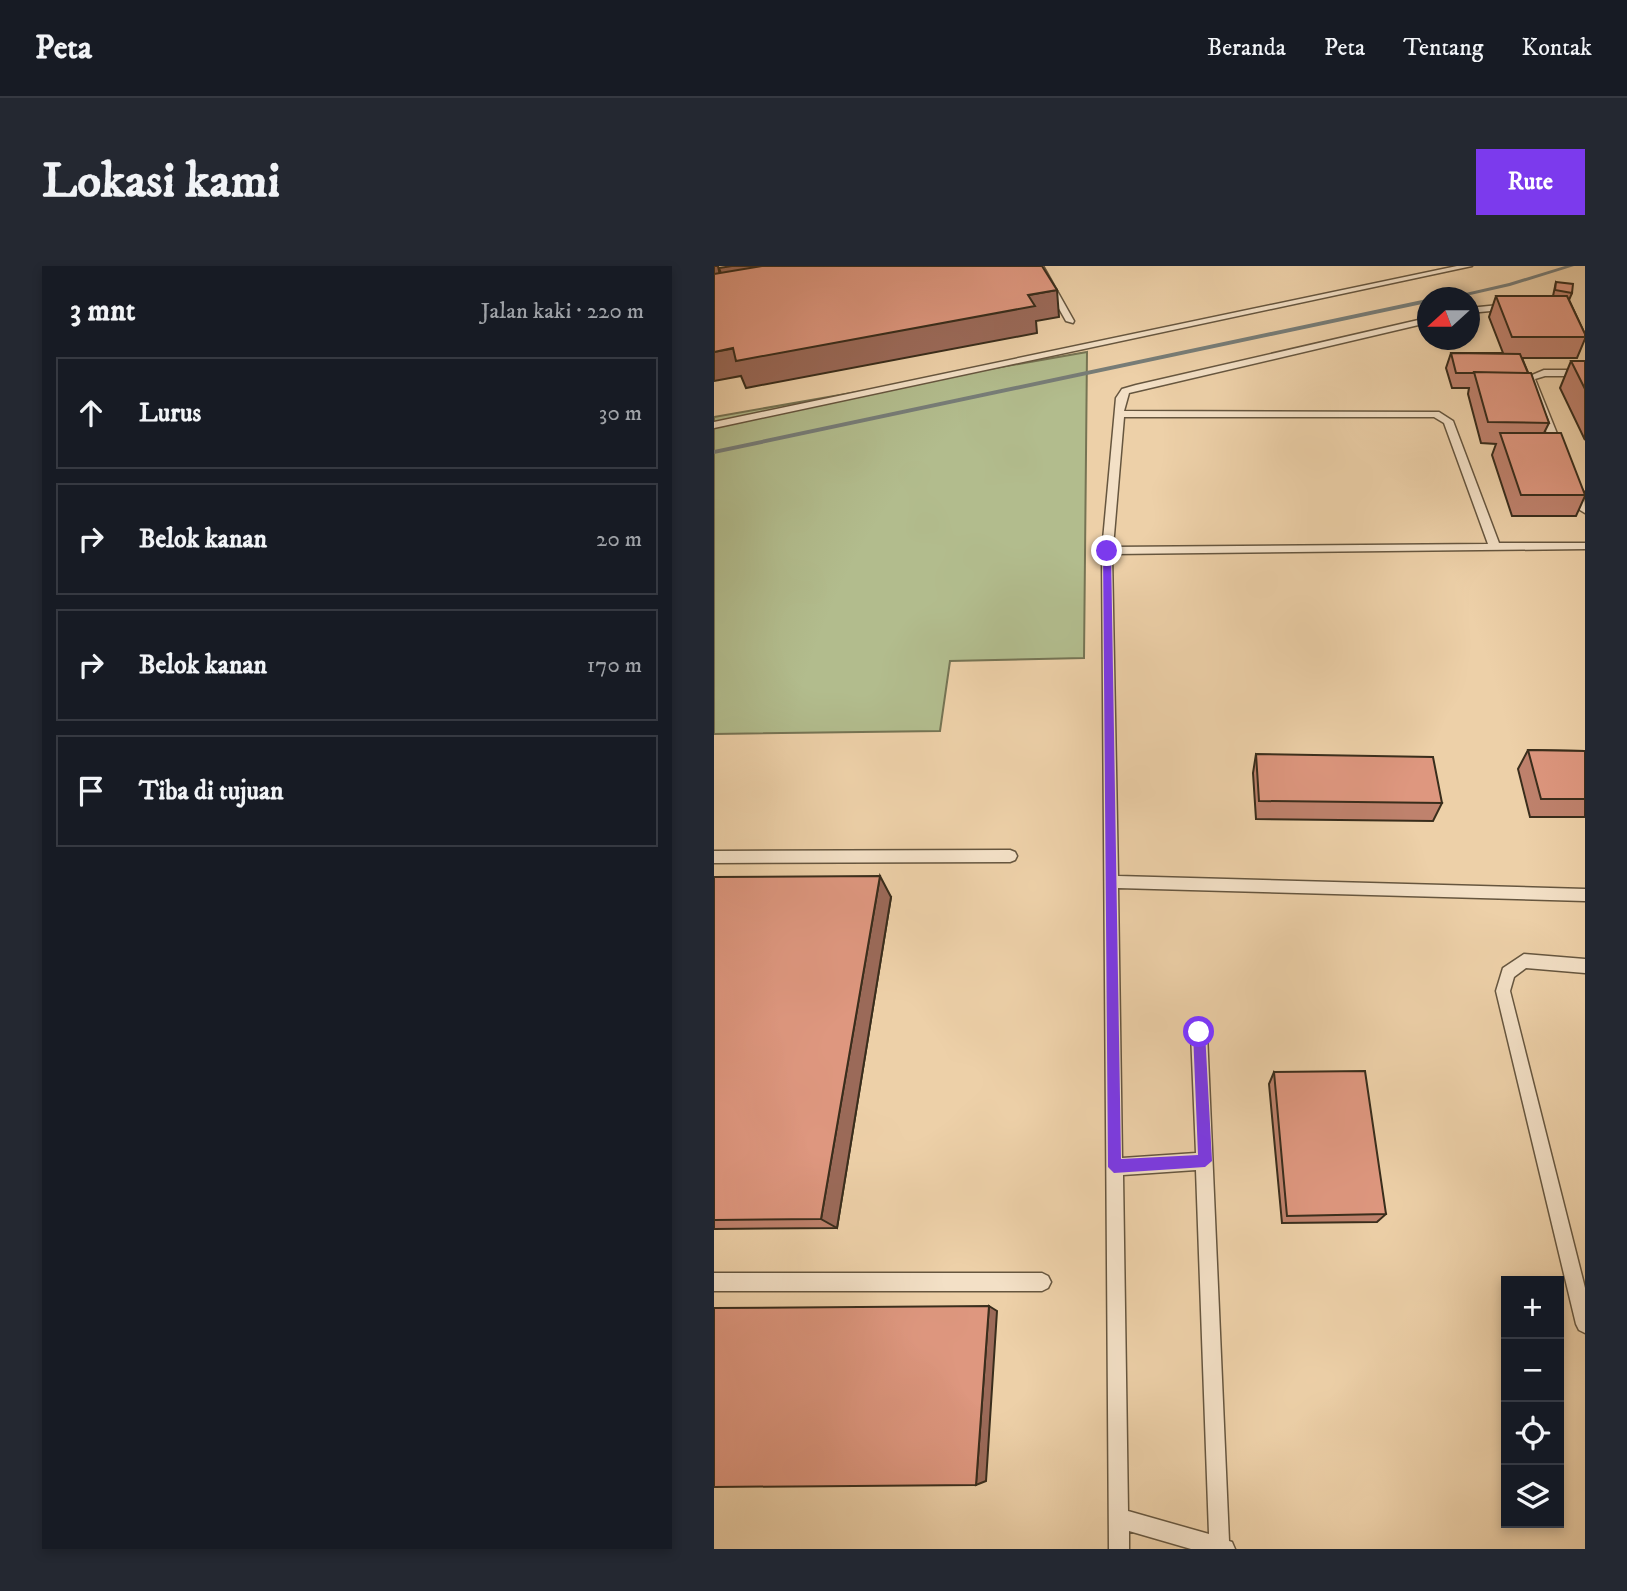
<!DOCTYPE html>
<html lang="id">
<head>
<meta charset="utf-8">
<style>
  body { margin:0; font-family:"IM FELL DW Pica",serif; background:#242831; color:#f1f3f6 }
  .controls { position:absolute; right:21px; bottom:21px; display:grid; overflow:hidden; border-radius:0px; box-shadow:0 4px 10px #0003 }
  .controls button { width:63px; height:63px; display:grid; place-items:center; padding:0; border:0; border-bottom:2px solid #363941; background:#171b24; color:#f1f3f6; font:35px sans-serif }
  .compass { position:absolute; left:703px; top:21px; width:63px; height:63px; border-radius:50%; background:#171b24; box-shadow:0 4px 10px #0003; rotate:249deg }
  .stop { position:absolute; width:21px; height:21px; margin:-16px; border:5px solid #7c3aed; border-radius:50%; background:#fff }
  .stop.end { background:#7c3aed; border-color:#fff; box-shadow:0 2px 7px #0008 }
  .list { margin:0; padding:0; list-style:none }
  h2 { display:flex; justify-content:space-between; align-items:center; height:91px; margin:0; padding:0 28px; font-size:30px }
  h2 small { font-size:23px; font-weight:400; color:#9ea1a6 }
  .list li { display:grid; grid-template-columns:46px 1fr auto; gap:21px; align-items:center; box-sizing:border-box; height:112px; margin:0 14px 14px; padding:0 14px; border:2px solid #363941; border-radius:0px }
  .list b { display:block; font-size:26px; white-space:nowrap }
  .list em { font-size:23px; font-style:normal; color:#9ea1a6 }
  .icon { flex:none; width:38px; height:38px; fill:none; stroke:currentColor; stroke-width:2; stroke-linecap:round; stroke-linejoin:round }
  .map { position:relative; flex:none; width:871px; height:1283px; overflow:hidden; border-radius:0px }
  header { display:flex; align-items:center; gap:42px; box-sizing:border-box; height:98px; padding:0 35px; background:#171b24; border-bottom:2px solid #363941 }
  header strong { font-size:33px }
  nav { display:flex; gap:38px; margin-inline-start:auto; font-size:24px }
  .intro { display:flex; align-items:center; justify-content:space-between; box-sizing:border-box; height:168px; padding:0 42px }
  h1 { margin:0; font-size:49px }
  .button { padding:18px 32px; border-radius:0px; background:#7c3aed; color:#fff; font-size:24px; font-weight:700 }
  main { display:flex; gap:42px; padding:0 42px }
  aside { flex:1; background:#171b24; border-radius:0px; box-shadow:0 4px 10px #0003 }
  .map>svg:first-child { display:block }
  .green { fill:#b2bc8d; stroke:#767454; stroke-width:2 }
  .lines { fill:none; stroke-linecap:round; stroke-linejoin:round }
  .stream { fill:#777d78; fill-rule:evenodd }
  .service-casing { stroke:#66563f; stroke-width:3 }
  .service { fill:#f3e0c6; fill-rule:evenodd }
  .wall { fill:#bf826d; stroke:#392d1c; stroke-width:2 }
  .shaded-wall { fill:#9b6a59; stroke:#392d1c; stroke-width:2 }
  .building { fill:#de977f; stroke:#392d1c; stroke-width:2 }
  .route { fill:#7c3aed }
</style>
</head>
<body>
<header>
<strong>Peta</strong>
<nav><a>Beranda</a><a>Peta</a><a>Tentang</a><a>Kontak</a></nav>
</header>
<div class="intro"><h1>Lokasi kami</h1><a class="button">Rute</a></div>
<main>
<aside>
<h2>3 mnt<small>Jalan kaki · 220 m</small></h2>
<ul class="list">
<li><svg class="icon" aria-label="ahead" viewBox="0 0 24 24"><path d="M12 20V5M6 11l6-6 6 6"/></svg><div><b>Lurus</b></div><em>30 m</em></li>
<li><svg class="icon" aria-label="right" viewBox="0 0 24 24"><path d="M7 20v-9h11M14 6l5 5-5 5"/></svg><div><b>Belok kanan</b></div><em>20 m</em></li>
<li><svg class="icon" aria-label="right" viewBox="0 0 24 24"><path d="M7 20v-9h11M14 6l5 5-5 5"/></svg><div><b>Belok kanan</b></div><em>170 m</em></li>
<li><svg class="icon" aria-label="arrive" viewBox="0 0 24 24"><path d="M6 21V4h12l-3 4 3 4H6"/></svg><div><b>Tiba di tujuan</b></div></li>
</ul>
</aside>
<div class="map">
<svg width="871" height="1283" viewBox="0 0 871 1283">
  <rect width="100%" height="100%" fill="#edd0a8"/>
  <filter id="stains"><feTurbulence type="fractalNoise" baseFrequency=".00286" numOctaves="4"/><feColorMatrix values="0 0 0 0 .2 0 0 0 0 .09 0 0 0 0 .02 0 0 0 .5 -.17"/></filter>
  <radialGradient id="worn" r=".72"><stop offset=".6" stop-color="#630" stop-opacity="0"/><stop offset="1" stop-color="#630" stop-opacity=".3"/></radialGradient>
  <path class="green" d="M373 86 370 392 236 395 226 465 0 468V151Z"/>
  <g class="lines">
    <g class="stream">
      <path d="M851 0H860L796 20 743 32H730L795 17Z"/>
      <path d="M713 33V37L0 188V184Z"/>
    </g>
    <defs>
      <g id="service">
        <path d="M321 0H329L360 55 359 57 352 55Z"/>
        <path d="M743 0H758L0 162V156Z"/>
        <path d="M795 38 798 39V43L755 47V42Z"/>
        <path d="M713 52V57L415 127 410 145 725 146 739 155 785 277H871V283L398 288 404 610 871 623V635L404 622 408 892 482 887 477 767 480 762 485 760 490 762 493 767 515 1275 518 1276 521 1283H477L415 1265V1283H395L388 285 402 132 408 123 422 119ZM410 151H720L730 157 774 278 399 281ZM482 904 495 1268 414 1245 409 909Z"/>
        <path d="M830 104H871V110H831L821 113 850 185 845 188 840 185 811 112Z"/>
        <path d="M860 216C871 221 871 236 871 247L866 244 855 219Z"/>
        <path d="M296 584 301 586 303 590 301 594 296 596 0 597V585Z"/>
        <path d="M810 688 871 693V707L812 702 800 711 796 725 871 1022V1067L865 1064 862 1058 782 725 789 702Z"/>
        <path d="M0 1007H328L334 1010 337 1016 334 1022 328 1025H0Z"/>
      </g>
    </defs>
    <use href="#service" class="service-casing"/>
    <use href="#service" class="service"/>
  </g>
  <g class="wall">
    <path d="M842 16 858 27 855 34 871 68V73L863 92H808L835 157 830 167 871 227V230L862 250H798L778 189 782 178 767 177 754 128 755 122H738L732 102 737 87H789L775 51 782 30H839Z"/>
    <path d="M857 95H871V174L846 122Z"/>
    <path d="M814 484 871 485V551H816L804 503Z"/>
    <path d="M542 488 728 537 719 555 542 553 539 507Z"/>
    <path d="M0 611 177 631 123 962 0 963Z"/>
    <path d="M560 806 672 948 663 956 568 957 555 818Z"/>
  </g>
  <g class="shaded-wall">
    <path d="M0 0H4L9 25 0 27Z"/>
    <path d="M18 0H69L13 23 5 2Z"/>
    <path d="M343 24 345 51 322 55 323 67 32 122 27 110 0 115V86Z"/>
    <path d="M166 610 177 631 123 962 107 953Z"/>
    <path d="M275 1040 283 1045 272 1215 262 1219Z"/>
  </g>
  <g class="building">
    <path d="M48 0H328L343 24 314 29 321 40 22 95 19 82 0 86V8Z"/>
    <path d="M842 16 859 18 858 27 841 24Z"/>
    <path d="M782 30H853L871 68V71H798Z"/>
    <path d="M737 87 806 88 814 107H742Z"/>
    <path d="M857 95H871V123Z"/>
    <path d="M760 106 817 107 835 157 774 156Z"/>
    <path d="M786 167H847L871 229H807Z"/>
    <path d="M814 484 871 485V533H827Z"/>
    <path d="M542 488 719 491 728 537 545 535Z"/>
    <path d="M166 610 107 953 0 954V611Z"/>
    <path d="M651 805 672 948 573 950 560 806Z"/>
    <path d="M275 1040 262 1219 0 1221V1042Z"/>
  </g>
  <path class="route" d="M393 282 397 285 407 893 484 889 479 766 485 761 491 766 498 895 491 901 400 907 394 901 389 285Z"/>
  <rect width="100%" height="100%" filter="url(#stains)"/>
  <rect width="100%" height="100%" fill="url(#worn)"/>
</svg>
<div class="controls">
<button>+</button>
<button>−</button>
<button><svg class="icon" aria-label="locate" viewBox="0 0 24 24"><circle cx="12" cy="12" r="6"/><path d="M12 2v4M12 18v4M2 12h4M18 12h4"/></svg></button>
<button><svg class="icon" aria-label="layers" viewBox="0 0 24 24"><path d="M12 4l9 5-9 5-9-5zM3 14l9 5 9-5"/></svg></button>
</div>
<svg class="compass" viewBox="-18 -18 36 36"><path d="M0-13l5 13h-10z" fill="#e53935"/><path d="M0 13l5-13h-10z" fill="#9ea1a6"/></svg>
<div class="stop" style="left:485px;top:766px"></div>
<div class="stop end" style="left:393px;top:285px"></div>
</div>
</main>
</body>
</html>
